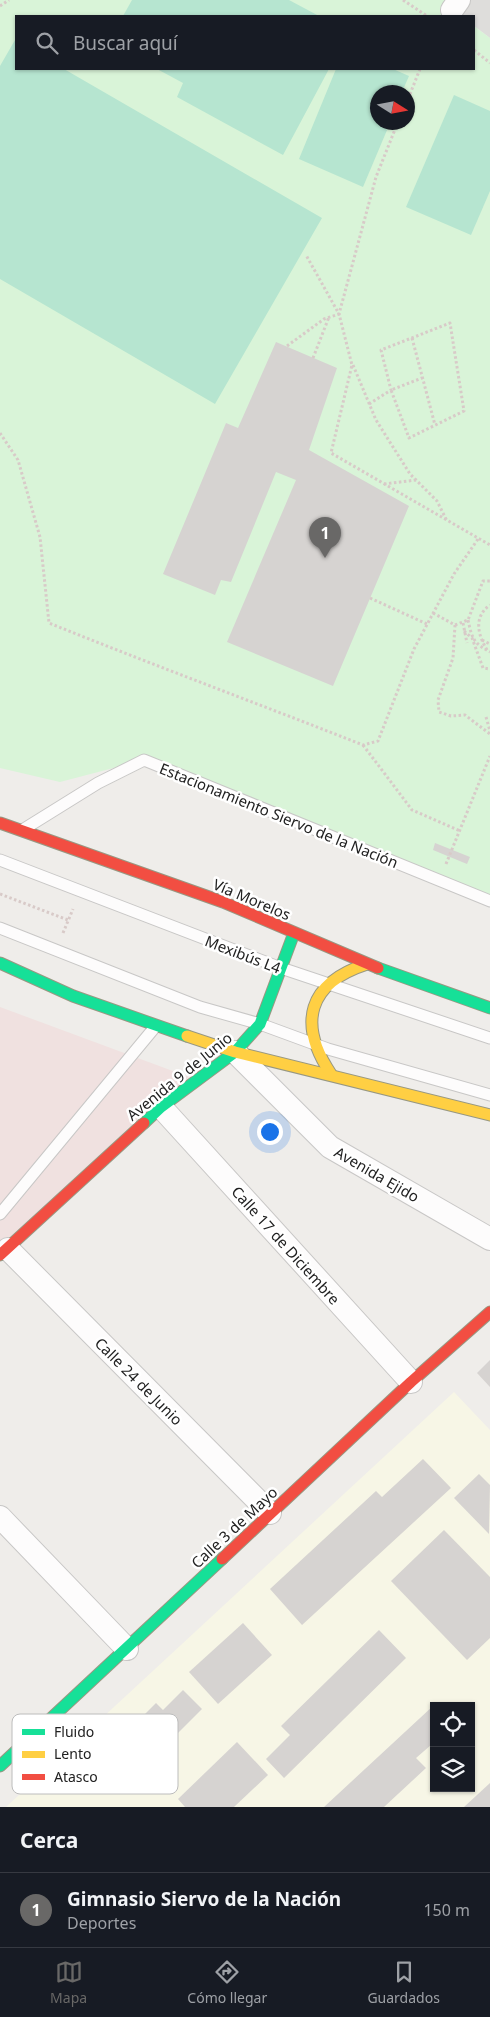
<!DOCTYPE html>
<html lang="es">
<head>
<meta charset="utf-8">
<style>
  body { margin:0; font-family:"Noto Sans",sans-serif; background:#242831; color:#f1f3f6 }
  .controls { position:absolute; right:15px; bottom:15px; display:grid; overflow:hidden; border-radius:0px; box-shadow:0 1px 4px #0004 }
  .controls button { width:45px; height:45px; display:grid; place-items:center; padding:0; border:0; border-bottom:1px solid #363941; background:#171b24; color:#f1f3f6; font:25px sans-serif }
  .compass { position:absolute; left:370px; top:85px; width:45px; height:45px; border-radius:50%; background:#171b24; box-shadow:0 1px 4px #0004; rotate:101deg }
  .you { position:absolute; left:269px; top:1131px; width:18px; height:18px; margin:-12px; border:4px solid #fff; border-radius:50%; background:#1a73e8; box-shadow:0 0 0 8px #1a73e833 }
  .badge { display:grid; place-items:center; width:32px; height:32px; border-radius:50%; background:#696867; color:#fff; font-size:16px; font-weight:700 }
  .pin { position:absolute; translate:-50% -41px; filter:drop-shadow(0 1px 2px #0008) }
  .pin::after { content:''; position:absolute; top:26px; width:18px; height:15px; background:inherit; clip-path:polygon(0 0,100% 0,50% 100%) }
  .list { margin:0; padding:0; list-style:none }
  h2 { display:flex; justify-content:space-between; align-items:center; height:65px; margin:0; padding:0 20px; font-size:21px }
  h2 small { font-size:16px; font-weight:400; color:#9ea1a6 }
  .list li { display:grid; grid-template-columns:32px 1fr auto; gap:15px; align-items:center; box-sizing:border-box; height:75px; padding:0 20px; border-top:1px solid #363941 }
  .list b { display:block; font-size:19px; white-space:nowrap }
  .list p { margin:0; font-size:16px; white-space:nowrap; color:#9ea1a6 }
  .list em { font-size:16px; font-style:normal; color:#9ea1a6 }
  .icon { flex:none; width:28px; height:28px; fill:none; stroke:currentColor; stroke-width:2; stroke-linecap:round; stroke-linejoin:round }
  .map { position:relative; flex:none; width:490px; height:1807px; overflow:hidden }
  .search { position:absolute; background:#171b24; box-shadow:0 1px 4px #0004; left:15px; right:15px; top:15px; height:55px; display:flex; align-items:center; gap:12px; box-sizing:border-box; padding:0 18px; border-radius:0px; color:#9ea1a6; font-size:19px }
  .sheet { height:140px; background:#171b24 }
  nav { display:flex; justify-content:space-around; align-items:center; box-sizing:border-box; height:70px; border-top:1px solid #363941; background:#171b24; font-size:14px; color:#9ea1a6 }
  nav a { display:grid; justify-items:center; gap:2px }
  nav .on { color:#696867 }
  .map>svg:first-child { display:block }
  .residential { fill:#dedddb }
  .commercial { fill:#f0e1e0 }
  .education { fill:#f7f6e6; fill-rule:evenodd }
  .park { fill:#d9f4d8; fill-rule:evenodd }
  .pitch { fill:#b6e5d0 }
  .building { fill:#d6d3d1 }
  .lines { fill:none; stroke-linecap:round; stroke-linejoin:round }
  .lane-casing { stroke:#c8c7c6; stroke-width:13 }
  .street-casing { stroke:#c8c7c6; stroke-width:24 }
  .fast-casing { stroke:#989882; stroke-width:13 }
  .slow-casing { stroke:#989882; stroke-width:13 }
  .jam-casing { stroke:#989882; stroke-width:13 }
  .path { stroke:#d8cac8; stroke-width:3; stroke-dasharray:2.5 2.5; stroke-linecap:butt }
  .lane { stroke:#fdfcfc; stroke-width:11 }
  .street { stroke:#fdfcfc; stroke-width:22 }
  .fast { stroke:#16e098; stroke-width:11 }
  .slow { stroke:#ffcf43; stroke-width:11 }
  .jam { stroke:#f24e42; stroke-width:11 }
  .labels { text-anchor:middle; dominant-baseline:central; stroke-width:5; stroke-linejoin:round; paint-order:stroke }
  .street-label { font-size:15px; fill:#212121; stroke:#fff }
  .key { fill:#fff; stroke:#bcbcbc; stroke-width:1 }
  .key-label { font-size:14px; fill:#212121 }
</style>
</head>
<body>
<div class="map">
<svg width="490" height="1807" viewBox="0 0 490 1807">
  <rect width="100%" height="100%" fill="#efedea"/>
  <path class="residential" d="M460 0H490V38L474 26V16H460Z"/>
  <path class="commercial" d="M0 1007 189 1077 0 1249Z"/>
  <path class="education" d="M454 1392 490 1430V1807H6ZM434 1706H471V1788H434Z"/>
  <path class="park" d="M0 0H460V16H16V69H474V26L490 38V901L144 760 60 782 0 768ZM378 92H408V122H378Z"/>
  <g class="pitch">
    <path d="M132 0H289L319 16H123Z"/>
    <path d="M15 40 16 69H64L322 218 215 404 0 279V66Z"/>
    <path d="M157 69H329L283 155 177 97 183 83Z"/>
    <path d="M336 69H393L409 76 402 92H378V122L390 123 363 187 299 159Z"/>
    <path d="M454 95 490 111V191L471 235 406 207Z"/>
  </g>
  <g class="building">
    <path d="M276 342 337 368 309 450 409 506 333 686 227 642 296 480 276 472 231 582 221 580 215 595 163 574 226 423 238 428Z"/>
    <path d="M435 843 470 857 467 864 433 850Z"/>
    <path d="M490 1360V1387L477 1373Z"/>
    <path d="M423 1459 451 1488 302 1625 270 1589 376 1491 382 1497Z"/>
    <path d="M479 1474 490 1485 489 1534 454 1498Z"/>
    <path d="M444 1530 490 1577V1638L467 1660 391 1581Z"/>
    <path d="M243 1623 272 1655 218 1704 189 1672Z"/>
    <path d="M379 1630 406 1658 284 1778 266 1759 290 1735 281 1726Z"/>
    <path d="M183 1690 202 1709 142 1769 116 1743 156 1703 163 1710Z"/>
    <path d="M433 1706 434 1748 431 1745 416 1758 426 1768 384 1807H324Z"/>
    <path d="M237 1742 268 1775 234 1807H185L178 1799Z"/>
    <path d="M490 1783V1807H464Z"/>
  </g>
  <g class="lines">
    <defs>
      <g id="lane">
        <path d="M24 829 98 783 144 760 490 901"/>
        <path d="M0 860 281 968 490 1038"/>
        <path d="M0 928 200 1007 260 1024 328 1049 490 1095"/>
        <path d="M0 1214 155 1027"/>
      </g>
      <g id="street">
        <path d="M452 10 459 0"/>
        <path d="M235 1052 330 1147 490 1239"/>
        <path d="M161 1107 411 1382"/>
        <path d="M8 1249 270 1513"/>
        <path d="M0 1517 127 1649"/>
      </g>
      <g id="fast">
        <path d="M0 963 73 996 187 1036"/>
        <path d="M378 968 490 1008"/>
        <path d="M144 1123 161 1107 235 1052 260 1024 294 933"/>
        <path d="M0 1766 222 1559"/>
      </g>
      <g id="slow">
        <path d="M187 1036 235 1052 490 1115"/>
        <path d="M331 1074C297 1023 308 983 367 964"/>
      </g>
      <g id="jam">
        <path d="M0 823 223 902 378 968"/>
        <path d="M0 1255 144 1123"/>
        <path d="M222 1559 411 1382 490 1312"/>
      </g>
    </defs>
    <use href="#lane" class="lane-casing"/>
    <use href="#street" class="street-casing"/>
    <use href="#fast" class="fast-casing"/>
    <use href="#slow" class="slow-casing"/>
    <use href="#jam" class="jam-casing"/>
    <g class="path">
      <path d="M403 0 427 16"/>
      <path d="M0 6 9 0"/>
      <path d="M474 50 490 63"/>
      <path d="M408 99 420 69"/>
      <path d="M398 122 376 177 339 314 352 365 331 453 490 545"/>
      <path d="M412 338 435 425"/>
      <path d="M287 346 324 319 339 314 306 255"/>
      <path d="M313 358 329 317"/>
      <path d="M353 365 376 420 410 474 437 501 447 521"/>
      <path d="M369 404 391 390 381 350 450 323 464 411 409 438 391 390 422 378"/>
      <path d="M0 433 18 460 40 537 49 623C153 665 259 704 363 745L378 741 414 649 454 574 478 539"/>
      <path d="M384 484 416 480"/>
      <path d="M370 598 427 624"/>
      <path d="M433 613 455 625 453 658 438 700 439 712 451 716 465 715 490 734"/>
      <path d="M468 620C472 638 473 643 490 652"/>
      <path d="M463 623 467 643"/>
      <path d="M455 625 468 620 483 581H490"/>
      <path d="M464 631 472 638 483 668 490 669"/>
      <path d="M482 640 490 644"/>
      <path d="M487 650C478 635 473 617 490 605"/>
      <path d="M486 717 490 731"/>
      <path d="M363 745 412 810 460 831"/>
      <path d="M446 864 490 756"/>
      <path d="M0 894 68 920"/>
      <path d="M63 933 73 909"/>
    </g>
    <use href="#lane" class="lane"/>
    <use href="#street" class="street"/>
    <use href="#fast" class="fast"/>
    <use href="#slow" class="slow"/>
    <use href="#jam" class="jam"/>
  </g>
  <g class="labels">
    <g class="street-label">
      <text transform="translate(279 815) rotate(22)">Estacionamiento Siervo de la Nación</text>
      <text transform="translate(252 899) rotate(23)">Vía Morelos</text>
      <text transform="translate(243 954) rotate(21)">Mexibús L4</text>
      <text transform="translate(179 1076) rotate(-39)">Avenida 9 de Junio</text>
      <text transform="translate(377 1174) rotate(30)">Avenida Ejido</text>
      <text transform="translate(286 1245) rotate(48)">Calle 17 de Diciembre</text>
      <text transform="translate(139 1381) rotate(45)">Calle 24 de Junio</text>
      <text transform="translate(234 1527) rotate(-43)">Calle 3 de Mayo</text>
    </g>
  </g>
  <rect x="12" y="1714" width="166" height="80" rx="8" class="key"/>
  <rect x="22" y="1729" width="23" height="6" fill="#16e098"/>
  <rect x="22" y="1751" width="23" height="7" fill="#ffcf43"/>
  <rect x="22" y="1774" width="23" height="6" fill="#f24e42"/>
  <g class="key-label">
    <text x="54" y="1737">Fluido</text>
    <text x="54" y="1759">Lento</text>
    <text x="54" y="1782">Atasco</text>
  </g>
</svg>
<div class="controls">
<button><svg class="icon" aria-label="locate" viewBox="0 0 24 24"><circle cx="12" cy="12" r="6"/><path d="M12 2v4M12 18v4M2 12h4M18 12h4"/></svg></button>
<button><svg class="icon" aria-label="layers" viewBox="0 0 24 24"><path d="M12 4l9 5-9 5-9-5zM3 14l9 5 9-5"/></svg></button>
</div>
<svg class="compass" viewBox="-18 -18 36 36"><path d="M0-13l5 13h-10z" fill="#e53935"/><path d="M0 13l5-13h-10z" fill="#9ea1a6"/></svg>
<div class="you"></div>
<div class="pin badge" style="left:325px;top:558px">1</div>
<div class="search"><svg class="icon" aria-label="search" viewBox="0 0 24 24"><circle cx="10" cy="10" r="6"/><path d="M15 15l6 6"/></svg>Buscar aquí</div>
</div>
<section class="sheet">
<h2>Cerca<small></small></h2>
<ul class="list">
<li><span class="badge">1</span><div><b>Gimnasio Siervo de la Nación</b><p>Deportes</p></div><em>150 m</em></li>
</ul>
</section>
<nav>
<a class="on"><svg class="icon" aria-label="map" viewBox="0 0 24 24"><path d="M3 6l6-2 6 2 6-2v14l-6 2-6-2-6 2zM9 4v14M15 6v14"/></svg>Mapa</a>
<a><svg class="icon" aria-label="directions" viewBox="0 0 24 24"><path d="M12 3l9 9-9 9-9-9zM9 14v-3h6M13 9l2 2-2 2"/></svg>Cómo llegar</a>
<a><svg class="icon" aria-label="saved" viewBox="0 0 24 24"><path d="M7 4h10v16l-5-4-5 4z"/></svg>Guardados</a>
</nav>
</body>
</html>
